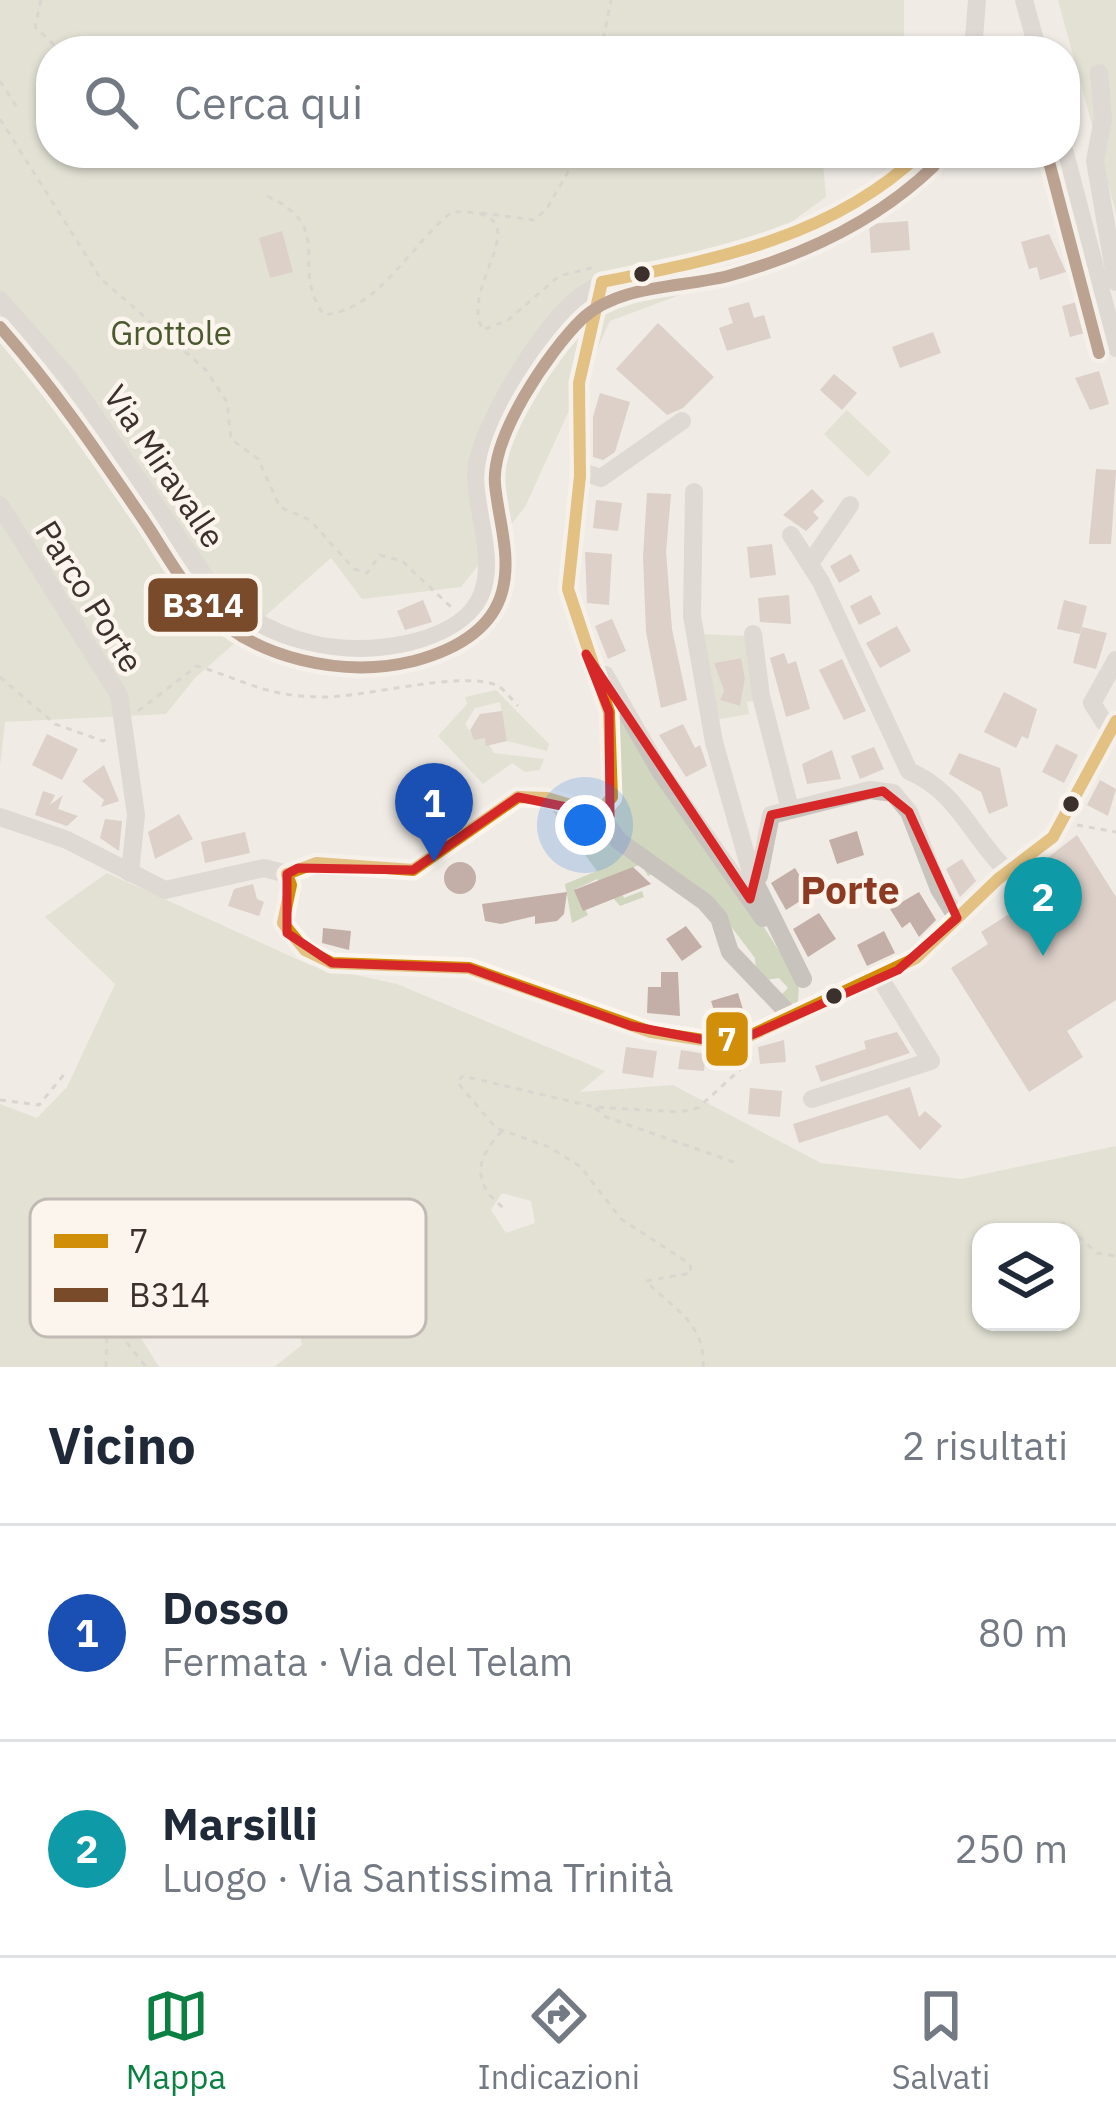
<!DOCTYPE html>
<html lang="it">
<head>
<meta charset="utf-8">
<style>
  body { margin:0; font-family:"IBM Plex Sans",sans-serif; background:#f6f6f7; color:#1f2937 }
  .controls { position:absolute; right:36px; bottom:36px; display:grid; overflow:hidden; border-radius:24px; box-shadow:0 3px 9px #0004 }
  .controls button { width:108px; height:108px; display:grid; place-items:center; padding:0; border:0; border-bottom:3px solid #e0e1e3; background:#fff; color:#1f2937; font:60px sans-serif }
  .you { position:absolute; left:585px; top:825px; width:42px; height:42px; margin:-30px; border:9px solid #fff; border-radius:50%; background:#1a73e8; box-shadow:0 0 0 18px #1a73e833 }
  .badge { display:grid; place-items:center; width:78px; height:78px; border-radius:50%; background:#0b8043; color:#fff; font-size:39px; font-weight:700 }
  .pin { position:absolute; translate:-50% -99px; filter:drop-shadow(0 3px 6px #0008) }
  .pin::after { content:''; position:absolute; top:63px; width:42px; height:36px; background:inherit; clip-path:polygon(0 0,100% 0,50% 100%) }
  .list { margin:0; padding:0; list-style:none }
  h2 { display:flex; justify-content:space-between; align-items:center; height:156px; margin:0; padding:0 48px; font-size:51px }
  h2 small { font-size:39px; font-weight:400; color:#747a83 }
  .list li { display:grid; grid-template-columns:78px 1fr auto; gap:36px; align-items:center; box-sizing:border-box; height:216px; padding:0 48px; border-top:3px solid #e0e1e3 }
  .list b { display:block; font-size:45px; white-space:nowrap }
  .list p { margin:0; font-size:39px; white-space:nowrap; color:#747a83 }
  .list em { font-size:39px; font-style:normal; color:#747a83 }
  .icon { flex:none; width:66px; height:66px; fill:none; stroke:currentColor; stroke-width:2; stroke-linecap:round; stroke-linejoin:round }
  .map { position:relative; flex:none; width:1116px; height:1367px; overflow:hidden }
  .search { position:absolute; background:#fff; box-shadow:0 3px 9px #0004; left:36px; right:36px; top:36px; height:132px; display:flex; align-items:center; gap:30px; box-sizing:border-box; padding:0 42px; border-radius:48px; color:#747a83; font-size:45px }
  .sheet { height:588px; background:#fff }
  nav { display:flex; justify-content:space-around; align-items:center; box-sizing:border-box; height:168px; border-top:3px solid #e0e1e3; background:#fff; font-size:33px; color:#747a83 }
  nav a { display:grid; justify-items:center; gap:6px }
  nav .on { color:#0b8043 }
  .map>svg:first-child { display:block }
  .green { fill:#d1d6bf; fill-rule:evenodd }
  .building { fill:#c3afa7 }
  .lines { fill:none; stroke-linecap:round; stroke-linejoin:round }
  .path { stroke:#c2bbb6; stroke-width:3; stroke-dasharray:6 6; stroke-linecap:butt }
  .minor { stroke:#c9c3be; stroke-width:18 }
  .bus-1-casing { stroke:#fbf5ee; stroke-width:21 }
  .bus-2-casing { stroke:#fbf5ee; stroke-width:21 }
  .bus-1 { stroke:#d18e09; stroke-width:12 }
  .bus-2 { stroke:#7a4b2a; stroke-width:12 }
  .marked { fill:none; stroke:#d62828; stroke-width:9; stroke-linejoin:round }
  .bus-dot { fill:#3b302b; stroke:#fbf5ee; stroke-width:4.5 }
  .labels { text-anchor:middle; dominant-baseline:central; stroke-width:9; stroke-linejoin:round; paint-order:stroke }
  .park-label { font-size:33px; fill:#4a5a2e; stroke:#fbf5ee }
  .street-label { font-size:33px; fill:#3b302b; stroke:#fbf5ee }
  .quarter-label { font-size:39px; font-weight:bold; fill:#8c3b22; stroke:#fbf5ee }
  .key { fill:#fbf5ee; stroke:#c1bab4; stroke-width:3 }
  .key-label { font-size:33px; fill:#3b302b }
  .line-badge { stroke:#fbf5ee; stroke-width:4.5 }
  .badge-label { font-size:33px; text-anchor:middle; font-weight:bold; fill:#fff }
</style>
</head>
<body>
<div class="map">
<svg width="1116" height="1367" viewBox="0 0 1116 1367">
  <rect width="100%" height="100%" fill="#f0ebe5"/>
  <g class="green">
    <path d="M0 0H904V49L51 51V153H822L826 197 701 287 610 321 525 507 461 587 362 599 331 558 195 678 166 714 5 722 0 766Z"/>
    <path d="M1058 0H1116V213Z"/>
    <path d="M847 410 891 452 868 477 824 434Z"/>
    <path d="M699 634 749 636 758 700 747 702 749 714 714 720ZM740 658 745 677 740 706 721 700 724 691 714 663Z"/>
    <path d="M607 682 799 982 798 1003 790 1004 781 995 788 988 779 978 766 980 756 971 755 958 707 895 635 846 608 816Z"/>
    <path d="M496 690 549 744 547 751 507 741 500 702 475 708 465 724 475 739 485 738 494 753 544 759 540 770 525 772 512 763 483 784 438 736 467 704 465 697Z"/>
    <path d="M547 803 597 822 656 872 648 876 641 864 614 876 624 898 642 891 644 897 620 906 597 879 576 889 588 915 572 923 565 884 597 871Z"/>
    <path d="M107 873 310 965 397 984 605 1071 580 1092 673 1085 821 1163 961 1179 1116 1146V1367H274L302 1345 296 1320 168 1306 118 1277 79 1269 71 1302 90 1319 133 1325 159 1367H0V1104L37 1118 67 1087 115 984 45 917ZM502 1193 531 1201 535 1223 506 1233 491 1210ZM981 1232H1071V1322H981Z"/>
  </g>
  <g class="building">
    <path d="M908 221 910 250 871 253 869 224Z"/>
    <path d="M282 231 293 272 270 278 259 238Z"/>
    <path d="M1049 234 1066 272 1040 280 1037 267 1029 269 1021 242Z"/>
    <path d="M1088 299 1095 330 1070 337 1062 306Z"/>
    <path d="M749 302 754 318 764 315 771 338 727 351 719 328 733 323 728 308Z"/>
    <path d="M658 323 714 377 683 408 667 415 616 369Z"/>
    <path d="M933 332 941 353 900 368 892 347Z"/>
    <path d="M1099 371 1109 404 1090 410 1075 378Z"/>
    <path d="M834 374 857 393 842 410 820 390Z"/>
    <path d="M600 393 630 402 615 452 603 460 593 457V417Z"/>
    <path d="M1096 469 1116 470 1111 544H1089Z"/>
    <path d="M812 489 824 501 813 512 819 518 806 531 783 515Z"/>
    <path d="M647 493 671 494 666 552 672 629 687 700 661 708 646 632 643 557Z"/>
    <path d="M596 500 622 503 618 531 593 528Z"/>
    <path d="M772 544 776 575 750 578 747 547Z"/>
    <path d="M585 552 612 554 609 605 587 603Z"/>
    <path d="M851 554 860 571 839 583 830 566Z"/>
    <path d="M789 595 791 624 760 622 758 598Z"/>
    <path d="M871 595 881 614 859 625 850 606Z"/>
    <path d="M423 600 432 622 405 630 397 611Z"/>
    <path d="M1064 600 1087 606 1080 634 1057 629Z"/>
    <path d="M612 619 626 651 608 659 595 626Z"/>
    <path d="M897 626 911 651 880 668 866 643Z"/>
    <path d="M1082 627 1107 633 1096 669 1073 663Z"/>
    <path d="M784 653 788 664 796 661 810 709 786 717 770 658Z"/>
    <path d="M741 658 745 678 740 706 720 700 724 691 714 663Z"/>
    <path d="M842 659 866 711 844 720 819 670Z"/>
    <path d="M1004 692 1037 709 1028 739 1022 736 1016 748 984 732Z"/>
    <path d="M502 711 507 741 486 746 485 738 474 740 470 730 480 714Z"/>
    <path d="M683 724 695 748 700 745 707 766 686 777 659 735Z"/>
    <path d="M47 734 78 749 62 780 32 765Z"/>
    <path d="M1056 744 1078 755 1064 783 1042 772Z"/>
    <path d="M874 747 884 769 860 779 851 756Z"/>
    <path d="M832 750 841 779 807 784 802 764Z"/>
    <path d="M959 753 1000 768 1008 806 989 814 981 792 949 774Z"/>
    <path d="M104 765 119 801 101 807 104 800 82 781Z"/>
    <path d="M1100 780 1116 789 1108 816 1087 805Z"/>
    <path d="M419 787 449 788 450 817 419 816Z"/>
    <path d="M43 791 55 795 50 805 63 795 58 809 78 816 67 826 35 815Z"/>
    <path d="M179 814 193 839 155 859 148 832Z"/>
    <path d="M105 819 122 821 119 851 100 838Z"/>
    <path d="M857 831 864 855 837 864 829 840Z"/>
    <path d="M245 832 250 853 205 863 201 842Z"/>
    <path d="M1077 835 1116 897V1000L1067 1031 1083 1057 1029 1092 951 968 988 944 981 932 1023 905 1011 886Z"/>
    <path d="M962 859 976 881 960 897 946 869Z"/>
    <circle cx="460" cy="878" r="16"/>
    <path d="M633 867 651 884 583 911 574 890Z"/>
    <path d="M795 868 811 894 786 910 771 883Z"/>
    <path d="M253 884 257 899 264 902 259 916 228 906 234 889Z"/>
    <path d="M567 892 564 914 557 921 535 924V916L501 924 485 921 482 904Z"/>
    <path d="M919 892 936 920 919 937 910 922 902 928 890 909Z"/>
    <path d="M819 913 836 939 808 957 793 929Z"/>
    <path d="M686 926 702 947 682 961 666 939Z"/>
    <path d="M323 928 351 931 349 950 322 943Z"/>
    <path d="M884 931 895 953 867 966 857 945Z"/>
    <path d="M661 972H678L680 1016 647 1013 648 987H661Z"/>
    <path d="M738 993 745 1016 718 1023 711 1001Z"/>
    <path d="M897 1032 910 1053 821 1082 815 1066 866 1049 864 1041Z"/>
    <path d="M784 1040 786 1062 760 1064 758 1047Z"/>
    <path d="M626 1047 657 1051 653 1078 622 1073Z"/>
    <path d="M681 1050 706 1054 704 1071 678 1069Z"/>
    <path d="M910 1087 919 1117 925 1111 942 1126 920 1150 887 1115 799 1143 793 1124Z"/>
    <path d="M750 1088 782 1091 780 1117 748 1114Z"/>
  </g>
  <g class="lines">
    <g class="path">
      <path d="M41 0 35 27 61 51"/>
      <path d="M63 51 72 47 80 51"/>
      <path d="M601 51 611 0"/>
      <path d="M0 81 18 109"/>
      <path d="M0 119 101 279 206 370 227 402 231 439 258 459 280 507 310 520 354 569 367 573 380 555 402 561 451 607"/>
      <path d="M267 196C338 229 288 265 324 315 381 309 411 243 452 212 550 208 456 285 483 330L508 320 559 276 595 267"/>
      <path d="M481 213 534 220 546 210 579 153"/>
      <path d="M0 677 55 724 103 741 109 737"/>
      <path d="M138 711 197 666C247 681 263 696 322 697 363 698 465 669 498 686 505 690 512 700 518 706"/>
      <path d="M1077 825 1116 832"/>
      <path d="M0 1100 39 1105 66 1072"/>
      <path d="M595 1108 606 1117 739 1164"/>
      <path d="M502 1131C475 1160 471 1183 505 1209"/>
      <path d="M1048 1225 1064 1223 1097 1253 1116 1256"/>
      <path d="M106 1367 107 1333 117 1330 146 1367"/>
      <path d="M703 1367C706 1323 672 1308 646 1281L691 1273 690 1264 621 1219 581 1167 549 1147 496 1128 457 1082 463 1076 595 1107 679 1112 698 1108 745 1065 747 1051"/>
    </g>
    <g class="minor">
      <path d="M1024 0 1038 51"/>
      <path d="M973 51 977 0"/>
      <path d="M1099 73 1103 119 1095 161 1116 282"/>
      <path d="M1065 153 1116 348"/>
      <path d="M0 300 68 377 216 593C244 617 276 635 312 644 359 656 454 648 479 601 499 564 476 514 476 474 477 431 545 321 581 296 612 273 657 273 694 265 766 251 873 209 921 153"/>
      <path d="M580 471 601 478 682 421"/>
      <path d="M694 492 692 616 714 742 752 876 803 979"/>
      <path d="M0 505 119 695 136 815 130 873"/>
      <path d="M791 535 821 582 909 771C958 792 969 834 1008 872"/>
      <path d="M811 562 850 505"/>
      <path d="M753 634 761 696 790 809"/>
      <path d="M605 675 660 771 763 918"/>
      <path d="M1116 722H1104L1092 703 1116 660"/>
      <path d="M598 813 619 841 705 902 719 918 730 952 791 1016"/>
      <path d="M0 817 67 840 165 890 264 868 287 874"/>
      <path d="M287 874 291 885 283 923 305 950 332 963 469 968 651 1032 710 1041 747 1037 916 958 998 879 1053 837 1116 721"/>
      <path d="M287 874 316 863 413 870 518 797 547 798 598 813 612 797 609 712 568 589 580 476 579 383 602 282"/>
      <path d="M759 876 771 815 870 790 893 793 909 812 939 889 957 918"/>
      <path d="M812 1099 931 1061 880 978"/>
    </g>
    <defs>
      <g id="bus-1">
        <path d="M602 282C718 259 833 237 921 153"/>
        <path d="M287 874 291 885 283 923 305 950 332 963 469 968 651 1032 710 1041 747 1037 916 958 998 879 1053 837 1116 721"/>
        <path d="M287 874 316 863 413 870 518 797 547 798 598 813 612 797 609 712 568 589 580 476 579 383 602 282"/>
      </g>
      <g id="bus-2">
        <path d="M1048 158 1099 353"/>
        <path d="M0 327C53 387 96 450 141 516 161 545 179 580 203 605 254 660 344 678 414 661 451 651 491 632 502 592 512 556 498 519 495 484 491 436 549 351 582 319 619 284 681 288 728 276 804 255 877 221 934 166"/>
      </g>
    </defs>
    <use href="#bus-1" class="bus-1-casing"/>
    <use href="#bus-2" class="bus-2-casing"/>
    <use href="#bus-1" class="bus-1"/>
    <use href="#bus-2" class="bus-2"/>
  </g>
  <path d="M0 0H1116V1367H0ZM586 654 750 899 771 815 883 791 909 812 957 918 898 970 747 1037 710 1041 631 1026 469 968 332 963 287 933V874L298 868 413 870 518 797 610 816 609 712Z" fill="#f0ebe5" fill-opacity=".55" fill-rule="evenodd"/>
  <path class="marked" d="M586 654 750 899 771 815 883 791 909 812 957 918 898 970 747 1037 710 1041 631 1026 469 968 332 963 287 933V874L298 868 413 870 518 797 610 816 609 712Z"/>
  <g class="bus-dot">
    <circle cx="642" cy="274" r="10"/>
    <circle cx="1071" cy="804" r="10"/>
    <circle cx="834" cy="996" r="10"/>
  </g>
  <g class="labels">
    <g class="park-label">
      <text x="171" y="332">Grottole</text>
    </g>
    <g class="street-label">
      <text transform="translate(165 466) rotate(56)">Via Miravalle</text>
      <text transform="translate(90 596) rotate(58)">Parco Porte</text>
    </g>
    <g class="quarter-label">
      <text x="850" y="889">Porte</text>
    </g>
  </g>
  <rect x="30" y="1199" width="396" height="138" rx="18" class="key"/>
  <rect x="54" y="1234" width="54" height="14" fill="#d18e09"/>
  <rect x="54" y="1288" width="54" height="14" fill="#7a4b2a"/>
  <g class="key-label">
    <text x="129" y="1253">7</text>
    <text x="129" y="1307">B314</text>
  </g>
  <g class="line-badge">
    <rect x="146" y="576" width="114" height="58" rx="12" fill="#7a4b2a"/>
    <rect x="704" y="1010" width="46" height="58" rx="12" fill="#d18e09"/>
  </g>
  <g class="badge-label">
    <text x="203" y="617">B314</text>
    <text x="727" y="1051">7</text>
  </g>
</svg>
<div class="controls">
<button><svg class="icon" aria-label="layers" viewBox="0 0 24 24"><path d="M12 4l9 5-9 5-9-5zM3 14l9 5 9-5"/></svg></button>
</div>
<div class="you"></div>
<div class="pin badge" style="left:434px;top:862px;background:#1a4fb4">1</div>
<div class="pin badge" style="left:1043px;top:956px;background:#0f9aa8">2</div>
<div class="search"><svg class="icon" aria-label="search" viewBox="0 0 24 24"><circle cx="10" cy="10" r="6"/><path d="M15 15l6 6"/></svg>Cerca qui</div>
</div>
<section class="sheet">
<h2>Vicino<small>2 risultati</small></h2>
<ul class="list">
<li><span class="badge" style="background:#1a4fb4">1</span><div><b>Dosso</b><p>Fermata · Via del Telam</p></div><em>80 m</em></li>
<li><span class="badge" style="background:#0f9aa8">2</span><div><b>Marsilli</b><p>Luogo · Via Santissima Trinità</p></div><em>250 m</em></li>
</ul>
</section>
<nav>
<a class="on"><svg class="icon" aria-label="map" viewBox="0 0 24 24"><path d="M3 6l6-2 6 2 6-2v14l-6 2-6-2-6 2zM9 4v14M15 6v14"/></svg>Mappa</a>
<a><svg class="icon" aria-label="directions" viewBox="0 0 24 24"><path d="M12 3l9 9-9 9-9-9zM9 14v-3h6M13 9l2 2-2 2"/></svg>Indicazioni</a>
<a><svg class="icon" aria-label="saved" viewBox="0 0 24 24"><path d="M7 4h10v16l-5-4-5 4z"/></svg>Salvati</a>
</nav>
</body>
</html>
